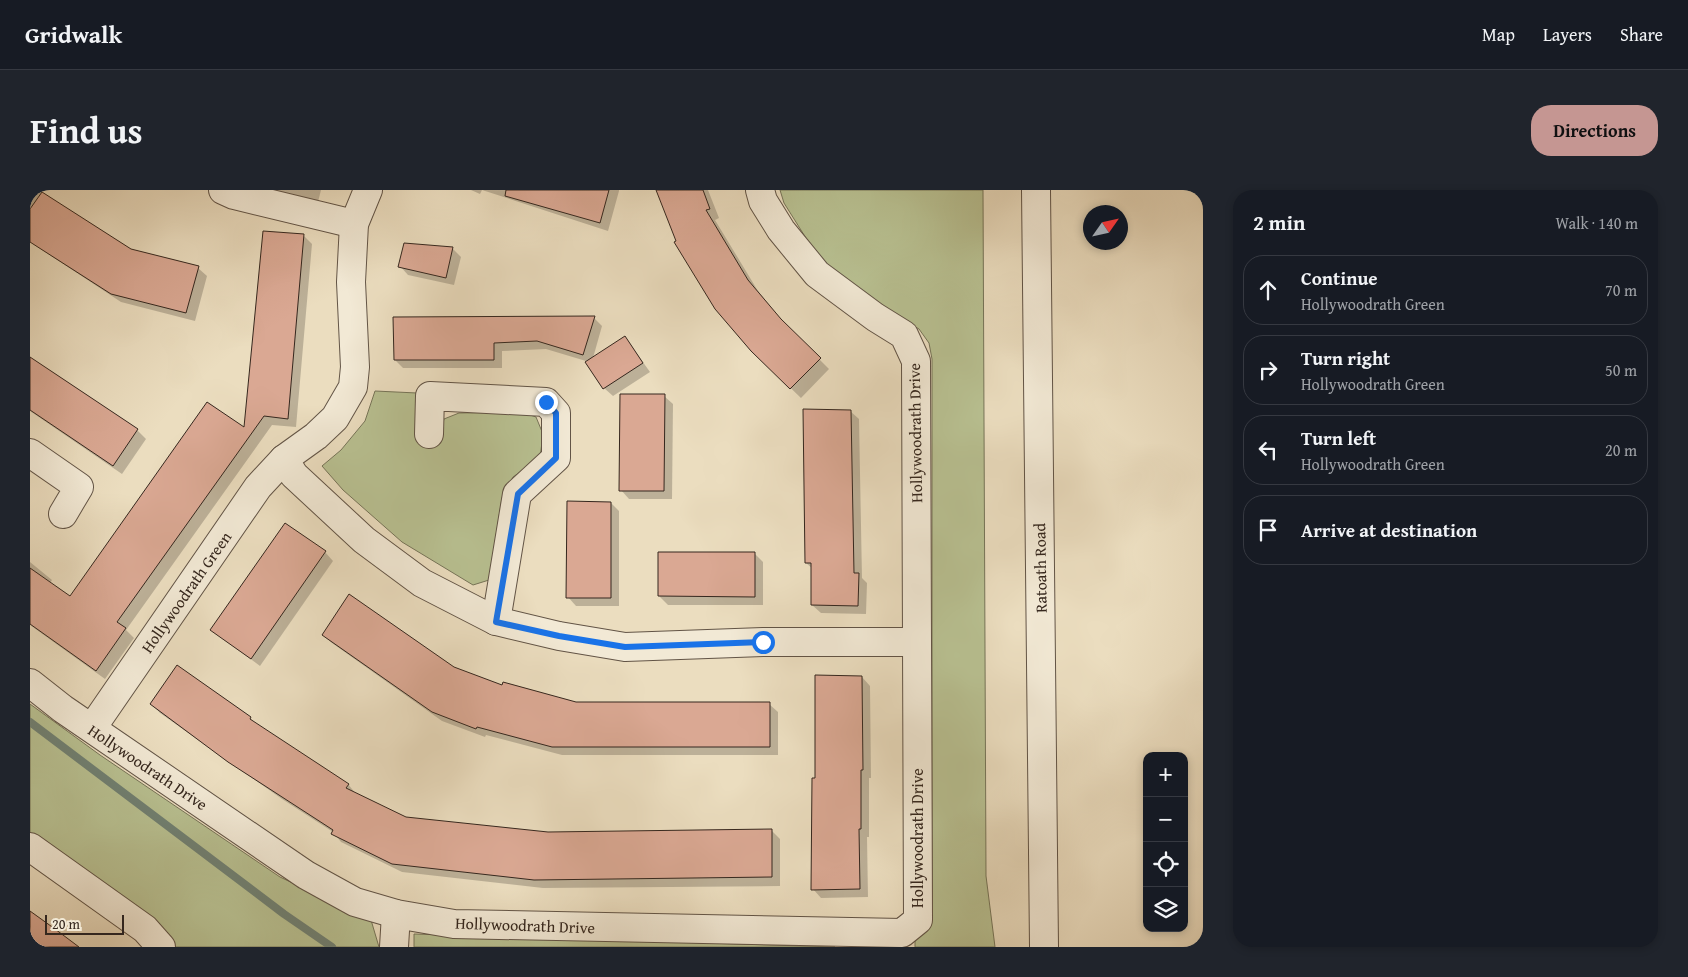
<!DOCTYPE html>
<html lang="en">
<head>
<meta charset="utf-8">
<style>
  body { margin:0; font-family:"Gentium Book Plus",serif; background:#20242c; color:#f1f3f6 }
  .controls { position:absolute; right:15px; bottom:15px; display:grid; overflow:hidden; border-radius:10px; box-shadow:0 2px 8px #0003 }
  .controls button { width:45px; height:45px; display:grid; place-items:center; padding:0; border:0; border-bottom:1px solid #363941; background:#171b24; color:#f1f3f6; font:25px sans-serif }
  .compass { position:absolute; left:1053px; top:15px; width:45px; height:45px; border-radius:50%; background:#171b24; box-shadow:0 2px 8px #0003; rotate:56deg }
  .scale { position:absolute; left:15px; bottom:12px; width:79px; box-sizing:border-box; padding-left:5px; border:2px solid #35271e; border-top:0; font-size:14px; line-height:18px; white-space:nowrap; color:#35271e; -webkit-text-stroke:4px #f2e9d5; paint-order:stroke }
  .stop { position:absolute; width:15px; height:15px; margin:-11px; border:4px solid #1a73e8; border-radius:50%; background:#fff }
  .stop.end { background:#1a73e8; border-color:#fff; box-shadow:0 1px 5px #0008 }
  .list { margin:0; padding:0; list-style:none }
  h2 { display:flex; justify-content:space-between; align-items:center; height:65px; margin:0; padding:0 20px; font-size:21px }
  h2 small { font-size:16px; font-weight:400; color:#9ea1a6 }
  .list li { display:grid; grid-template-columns:32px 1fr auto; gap:15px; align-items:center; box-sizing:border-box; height:70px; margin:0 10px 10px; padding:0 10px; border:1px solid #363941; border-radius:20px }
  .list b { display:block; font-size:19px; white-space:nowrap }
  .list p { margin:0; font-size:16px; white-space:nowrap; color:#9ea1a6 }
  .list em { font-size:16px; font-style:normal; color:#9ea1a6 }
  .icon { flex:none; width:28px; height:28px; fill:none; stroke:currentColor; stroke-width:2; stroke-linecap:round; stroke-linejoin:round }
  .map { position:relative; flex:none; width:1173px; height:757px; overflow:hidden; border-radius:20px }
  header { display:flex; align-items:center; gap:30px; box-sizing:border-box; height:70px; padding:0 25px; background:#171b24; border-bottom:1px solid #363941 }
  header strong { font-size:24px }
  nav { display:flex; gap:28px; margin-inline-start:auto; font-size:18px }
  .intro { display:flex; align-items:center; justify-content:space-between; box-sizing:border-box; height:120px; padding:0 30px }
  h1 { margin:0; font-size:35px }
  .button { padding:12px 22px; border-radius:20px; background:#c59692; color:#111; font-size:18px; font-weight:700 }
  main { display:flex; gap:30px; padding:0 30px }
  aside { flex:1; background:#171b24; border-radius:20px; box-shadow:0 2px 8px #0003 }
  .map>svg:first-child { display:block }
  .green { fill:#b8c091; stroke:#767458 }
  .shadow { fill:#0003 }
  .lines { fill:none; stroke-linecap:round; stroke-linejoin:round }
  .stream { stroke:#718173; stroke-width:8 }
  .building { fill:#daa893; stroke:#35271e }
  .minor-casing { stroke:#625446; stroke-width:30 }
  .minor { stroke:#f2e9d5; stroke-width:28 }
  .route { stroke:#1a73e8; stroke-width:6 }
  .labels { text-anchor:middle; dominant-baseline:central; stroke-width:4; stroke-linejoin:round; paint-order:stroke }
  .street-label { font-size:16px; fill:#35271e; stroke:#f2e9d5 }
</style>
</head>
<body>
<header>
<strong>Gridwalk</strong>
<nav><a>Map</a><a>Layers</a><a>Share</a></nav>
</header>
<div class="intro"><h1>Find us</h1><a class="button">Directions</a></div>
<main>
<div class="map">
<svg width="1173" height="757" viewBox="0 0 1173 757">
  <rect width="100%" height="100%" fill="#ebddbf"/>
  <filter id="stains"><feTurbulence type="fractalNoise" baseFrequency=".004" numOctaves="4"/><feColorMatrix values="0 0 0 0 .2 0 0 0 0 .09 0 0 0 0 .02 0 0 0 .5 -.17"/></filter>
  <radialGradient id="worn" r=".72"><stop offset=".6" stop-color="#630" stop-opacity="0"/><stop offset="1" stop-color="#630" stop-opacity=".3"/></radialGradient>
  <g class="green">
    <path d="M750 0H953L956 686 965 757H885V748L900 733 902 714V169L899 153 889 139 842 111 791 72 754 13Z"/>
    <path d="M345 201 387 203 386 248 409 247 414 229 429 223 492 222 506 227 513 244 510 268 483 287 472 308 459 390 443 395 372 352 313 300 292 276 311 260 335 231Z"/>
    <path d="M0 514 70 565 250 687 341 730 349 757H138L0 649Z"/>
    <path d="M384 744 805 757H384Z"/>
  </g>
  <g class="shadow">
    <path d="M0 0H8L100 60 168 78 177 86 165 131 91 112 0 52Z"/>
    <path d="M245 0H291L288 12Z"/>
    <path d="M441 0H589V1L578 41 452 0 450 4Z"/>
    <path d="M627 0H678L689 28 685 30 728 101 759 139 799 179 771 208 721 160 647 51Z"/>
    <path d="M274 46 282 54 266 237 242 235 96 440 104 448 75 489 0 435V372L22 390 20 393 40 407 215 240Z"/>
    <path d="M422 58 431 67 424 95 378 85 370 76Z"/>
    <path d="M564 128 572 136 563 168 595 147 620 182 583 206 574 198 556 171 516 159 472 161V178H373L365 170Z"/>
    <path d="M0 167 107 240 116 249 92 284 0 221Z"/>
    <path d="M634 206 643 214 642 309H599L591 300Z"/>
    <path d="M820 221 829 229 832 388 837 393 836 424 791 423 782 415 783 379 776 373Z"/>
    <path d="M581 313 589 321V416H546L538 407Z"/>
    <path d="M295 362 303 371 230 476 182 440Z"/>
    <path d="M724 363 733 372V415H638L629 406Z"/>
    <path d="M293 445 423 478 473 497 546 513 739 514 748 522V565H532L456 545 455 547 412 531 302 453Z"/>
    <path d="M832 487 840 496 841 588H839V647H837L838 707 791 708 783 699 787 589Z"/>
    <path d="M122 514 220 528 227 535 318 594 326 604 376 628 517 643 742 641 750 649V696L513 698 372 682 311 652 303 642 252 609 130 523Z"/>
  </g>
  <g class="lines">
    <path class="stream" d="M0 532 254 724 302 757"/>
  </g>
  <g class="building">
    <path d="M476 0H579L570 33 475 6Z"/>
    <path d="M626 0H673L680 19 676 20 718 90 751 129 791 168 760 199 721 161 685 119 644 52 646 51Z"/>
    <path d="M12 2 101 59 169 76 156 123 81 104 0 52V19Z"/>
    <path d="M233 41 274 44 258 229 234 226 87 432 96 438 66 481 0 434V378L40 406 177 212 214 237Z"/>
    <path d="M374 53 423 57 416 88 368 77Z"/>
    <path d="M565 126 553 165 507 151 464 153V170H364L363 127Z"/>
    <path d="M595 146 613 173 573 199 555 172Z"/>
    <path d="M0 167 108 239 83 276 0 220Z"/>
    <path d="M590 204H635L634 301H589Z"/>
    <path d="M773 219 821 220 824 383H829L828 416 781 415V373H775Z"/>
    <path d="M537 311 581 312V408H536Z"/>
    <path d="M255 333 296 361 221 469 180 440Z"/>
    <path d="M628 362H725V407L628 406Z"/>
    <path d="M319 404 424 477 472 495 473 492 546 512H740V557H522L447 537 446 539 402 522 292 445Z"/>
    <path d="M147 475 221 527 220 529 319 594 316 598 376 627 518 642 742 639V687L504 690 362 674 301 644 303 640 198 572 120 514Z"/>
    <path d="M785 485 832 486 833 580H831V639H829L830 699 781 700 782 588H785Z"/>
    <path d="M0 721 25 739 49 757H0Z"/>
  </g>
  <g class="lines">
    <defs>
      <g id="minor">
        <path d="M193 0 204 5 324 34"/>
        <path d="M1006 0 1014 757"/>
        <path d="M399 244 400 206 516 212 526 223V268L487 304 466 431"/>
        <path d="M0 263 49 297 33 324"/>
        <path d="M254 269 264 285 334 350 392 393 466 431 529 446 595 457 733 452H886"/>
        <path d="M0 493 33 519 276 685 325 712 366 724 424 734 872 743 888 730 886 171 874 145 845 127 787 84 751 40 733 11 730 0"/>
        <path d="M62 538 228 297 254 269 286 246 305 228 323 197 325 177 321 92 324 34 338 0"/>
        <path d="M0 657 115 739 131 757"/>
        <path d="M364 757 366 724"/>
      </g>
    </defs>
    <use href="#minor" class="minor-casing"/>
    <use href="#minor" class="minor"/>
  </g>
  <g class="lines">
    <path class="route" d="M516 212 526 223V268L488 304 466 432 529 446 595 457 733 452"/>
  </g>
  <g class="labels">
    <g class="street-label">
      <text transform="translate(885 243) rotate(-91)">Hollywoodrath Drive</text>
      <text transform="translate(1010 378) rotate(-91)">Ratoath Road</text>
      <text transform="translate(156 402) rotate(-55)">Hollywoodrath Green</text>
      <text transform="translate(118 577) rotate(34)">Hollywoodrath Drive</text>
      <text transform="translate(887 648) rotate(-90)">Hollywoodrath Drive</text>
      <text transform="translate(495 735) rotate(2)">Hollywoodrath Drive</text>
    </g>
  </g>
  <rect width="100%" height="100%" filter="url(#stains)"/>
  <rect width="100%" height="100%" fill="url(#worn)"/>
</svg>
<div class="controls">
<button>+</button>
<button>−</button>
<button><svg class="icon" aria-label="locate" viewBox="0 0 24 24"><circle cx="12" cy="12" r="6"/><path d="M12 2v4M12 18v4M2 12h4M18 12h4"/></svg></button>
<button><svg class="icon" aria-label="layers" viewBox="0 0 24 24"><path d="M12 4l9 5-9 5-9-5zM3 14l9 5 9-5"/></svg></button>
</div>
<svg class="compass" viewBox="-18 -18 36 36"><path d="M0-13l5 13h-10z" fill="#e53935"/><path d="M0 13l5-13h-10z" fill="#9ea1a6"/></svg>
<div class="scale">20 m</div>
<div class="stop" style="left:733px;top:452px"></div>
<div class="stop end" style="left:516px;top:212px"></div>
</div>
<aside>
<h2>2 min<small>Walk · 140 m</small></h2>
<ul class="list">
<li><svg class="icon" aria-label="ahead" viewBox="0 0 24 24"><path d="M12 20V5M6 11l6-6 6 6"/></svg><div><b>Continue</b><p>Hollywoodrath Green</p></div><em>70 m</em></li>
<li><svg class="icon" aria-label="right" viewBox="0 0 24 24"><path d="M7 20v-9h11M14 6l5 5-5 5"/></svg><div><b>Turn right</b><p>Hollywoodrath Green</p></div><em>50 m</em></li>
<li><svg class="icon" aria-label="left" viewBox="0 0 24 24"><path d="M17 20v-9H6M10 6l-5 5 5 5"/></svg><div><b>Turn left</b><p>Hollywoodrath Green</p></div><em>20 m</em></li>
<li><svg class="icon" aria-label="arrive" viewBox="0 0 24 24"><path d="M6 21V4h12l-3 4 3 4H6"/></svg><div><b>Arrive at destination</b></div></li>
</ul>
</aside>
</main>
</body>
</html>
